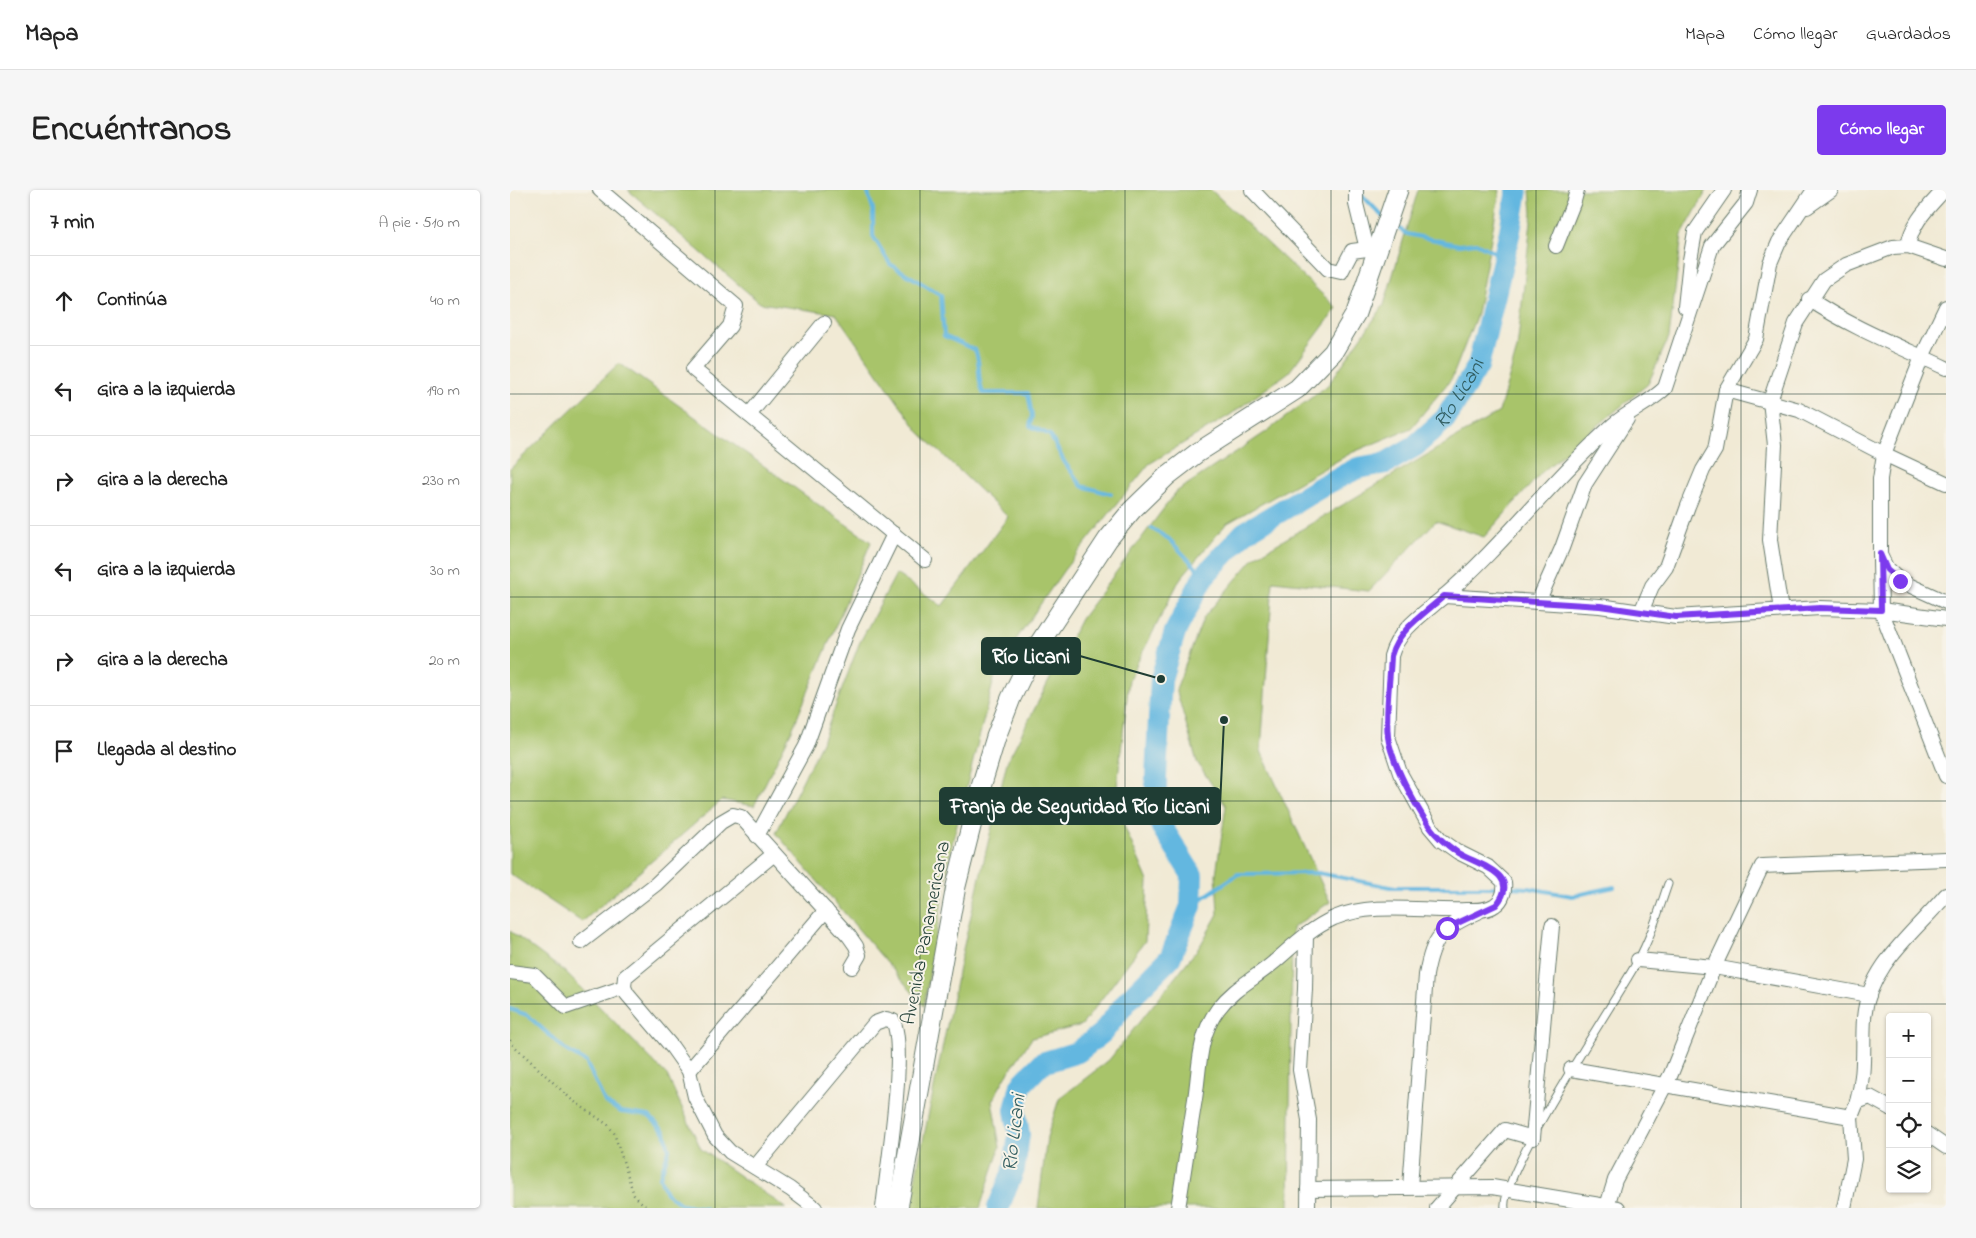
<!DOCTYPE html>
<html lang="es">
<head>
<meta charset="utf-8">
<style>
  body { margin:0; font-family:"Indie Flower",sans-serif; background:#f6f6f6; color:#222 }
  .controls { position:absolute; right:15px; bottom:15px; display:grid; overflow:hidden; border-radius:5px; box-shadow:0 1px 4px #0004 }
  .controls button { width:45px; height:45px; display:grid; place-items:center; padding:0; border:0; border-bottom:1px solid #e0e0e0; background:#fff; color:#222; font:25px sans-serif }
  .stop { position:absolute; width:15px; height:15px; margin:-11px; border:4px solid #7c3aed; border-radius:50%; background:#fff }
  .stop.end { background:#7c3aed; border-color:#fff; box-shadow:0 1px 5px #0008 }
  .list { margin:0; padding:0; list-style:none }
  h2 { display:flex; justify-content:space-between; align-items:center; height:65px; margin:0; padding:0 20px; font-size:21px }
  h2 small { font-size:16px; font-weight:400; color:#767676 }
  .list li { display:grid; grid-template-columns:32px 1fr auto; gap:15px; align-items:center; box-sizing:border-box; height:90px; padding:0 20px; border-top:1px solid #e0e0e0 }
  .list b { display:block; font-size:19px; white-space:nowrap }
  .list em { font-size:16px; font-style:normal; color:#767676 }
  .icon { flex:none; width:28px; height:28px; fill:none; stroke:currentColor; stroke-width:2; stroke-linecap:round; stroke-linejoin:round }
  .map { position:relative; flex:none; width:1436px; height:1018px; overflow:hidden; border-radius:5px }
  header { display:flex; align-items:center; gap:30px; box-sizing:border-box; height:70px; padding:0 25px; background:#fff; border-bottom:1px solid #e0e0e0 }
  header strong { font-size:24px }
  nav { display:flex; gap:28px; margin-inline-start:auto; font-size:18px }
  .intro { display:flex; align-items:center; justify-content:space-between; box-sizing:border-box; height:120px; padding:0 30px }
  h1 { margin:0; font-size:35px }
  .button { padding:12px 22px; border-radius:5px; background:#7c3aed; color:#fff; font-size:18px; font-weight:700 }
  main { display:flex; gap:30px; padding:0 30px }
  aside { flex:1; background:#fff; border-radius:5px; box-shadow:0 1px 4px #0004 }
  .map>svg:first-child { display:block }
  .green { fill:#a8c46b; stroke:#648050 }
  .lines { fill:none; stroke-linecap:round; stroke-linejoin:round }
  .stream { stroke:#64b7e0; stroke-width:4 }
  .river { stroke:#64b7e0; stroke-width:22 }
  .lane-casing { stroke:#687a6c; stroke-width:9 }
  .street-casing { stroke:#687a6c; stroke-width:16 }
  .secondary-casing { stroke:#687a6c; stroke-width:21 }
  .path { stroke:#687a6c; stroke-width:2.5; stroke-dasharray:1 4; stroke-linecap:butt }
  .lane { stroke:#fff; stroke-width:7 }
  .street { stroke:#fff; stroke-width:14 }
  .secondary { stroke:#fff; stroke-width:19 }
  .route { stroke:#7c3aed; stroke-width:6 }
  .grid { fill:none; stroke:#1f3d34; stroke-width:1; stroke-opacity:0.55 }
  .labels { text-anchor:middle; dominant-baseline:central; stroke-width:4; stroke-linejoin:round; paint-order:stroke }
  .street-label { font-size:20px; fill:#1f3d34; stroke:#f7f3e8 }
  .water-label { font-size:21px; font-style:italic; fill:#305c5f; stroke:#f7f3e8 }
  .leader { fill:none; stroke:#1f3d34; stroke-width:2 }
  .callout-dot { fill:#1f3d34; stroke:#f7f3e8; stroke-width:2 }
  .callout { fill:#1f3d34; stroke:#1f3d34; stroke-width:2 }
  .callout-label { font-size:21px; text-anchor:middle; font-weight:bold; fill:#fff }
</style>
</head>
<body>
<header>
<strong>Mapa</strong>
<nav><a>Mapa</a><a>Cómo llegar</a><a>Guardados</a></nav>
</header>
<div class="intro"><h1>Encuéntranos</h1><a class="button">Cómo llegar</a></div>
<main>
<aside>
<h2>7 min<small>A pie · 510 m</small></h2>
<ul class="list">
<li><svg class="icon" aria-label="ahead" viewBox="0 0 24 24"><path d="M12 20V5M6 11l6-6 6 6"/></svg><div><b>Continúa</b></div><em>40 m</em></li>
<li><svg class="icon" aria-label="left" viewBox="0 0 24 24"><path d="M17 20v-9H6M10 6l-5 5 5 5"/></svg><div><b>Gira a la izquierda</b></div><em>190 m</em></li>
<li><svg class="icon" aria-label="right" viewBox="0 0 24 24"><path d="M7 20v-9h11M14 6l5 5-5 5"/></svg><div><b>Gira a la derecha</b></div><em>230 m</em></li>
<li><svg class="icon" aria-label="left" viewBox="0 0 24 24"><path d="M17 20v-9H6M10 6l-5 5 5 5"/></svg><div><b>Gira a la izquierda</b></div><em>30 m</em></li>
<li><svg class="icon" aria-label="right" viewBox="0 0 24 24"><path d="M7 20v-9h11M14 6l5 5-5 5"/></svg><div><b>Gira a la derecha</b></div><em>20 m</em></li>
<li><svg class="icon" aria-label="arrive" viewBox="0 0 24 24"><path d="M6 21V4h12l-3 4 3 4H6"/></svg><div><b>Llegada al destino</b></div></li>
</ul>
</aside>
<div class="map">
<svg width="1436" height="1018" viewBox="0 0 1436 1018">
  <rect width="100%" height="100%" fill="#f7f3e8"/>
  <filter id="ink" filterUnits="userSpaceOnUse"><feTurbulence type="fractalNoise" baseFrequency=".02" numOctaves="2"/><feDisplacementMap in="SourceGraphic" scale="10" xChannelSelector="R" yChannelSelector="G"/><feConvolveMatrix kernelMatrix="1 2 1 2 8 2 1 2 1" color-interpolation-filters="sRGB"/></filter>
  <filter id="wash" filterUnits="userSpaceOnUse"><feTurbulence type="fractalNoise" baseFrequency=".0096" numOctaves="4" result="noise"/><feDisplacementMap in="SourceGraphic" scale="20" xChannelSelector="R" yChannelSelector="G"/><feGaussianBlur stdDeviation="1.12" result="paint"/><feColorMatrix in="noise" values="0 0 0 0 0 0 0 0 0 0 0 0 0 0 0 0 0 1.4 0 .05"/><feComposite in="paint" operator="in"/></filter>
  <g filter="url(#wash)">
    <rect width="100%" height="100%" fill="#f1ead5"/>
    <g class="green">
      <path d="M118 0H701L827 118 779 182 720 225 639 274 554 380 487 477 442 654 414 816 266 643 312 552 349 454 386 384 432 416 498 327 409 242 326 124 250 113Z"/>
      <path d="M908 0H990L967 124 942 188 901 238 841 263 716 334 670 389 619 489 605 615 638 691 635 751 572 835 522 848 496 886 482 911 490 957 470 1018H399L451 768 497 572 571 429 666 302 756 242 818 195 874 115Z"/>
      <path d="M1020 0H1197L1172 45 1159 147 1138 194 1032 282 974 347 926 331 859 401 763 391 751 561 820 712 782 738 779 1018H528L537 947 549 909 599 870 690 756 708 724 706 684 716 616 687 572 666 499 694 427 745 367 989 222 1007 159 1022 22Z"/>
      <path d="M109 173 361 352 282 540 244 616 212 610 72 732 0 684V279Z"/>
      <path d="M0 741 55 782 157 885 191 959 276 1018H0Z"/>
    </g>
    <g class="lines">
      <g class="stream">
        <path d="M357 0 363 19V46L380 74 431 105 434 146 465 160C472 175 466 187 473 203H518L522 226 520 236 540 245 555 273 572 296 601 304"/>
        <path d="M850 3 873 27"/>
        <path d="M883 34 897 44 949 55 966 53 994 67"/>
        <path d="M641 338 659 349 694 386"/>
        <path d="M998 697 1019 698 1062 706 1104 697"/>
        <path d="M681 716 728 684 808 683 880 697H991"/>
        <path d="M0 819 17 825 57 861 76 872 95 912 111 922 139 926 155 942 159 960 150 987 156 1003 171 1014 195 1018"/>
      </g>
      <path class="river" id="s1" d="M488 1018 504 979 509 944 505 920 511 895 532 873 568 862 592 843 618 810 660 768 681 716 682 685 652 637 646 619V587L651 489 665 442 694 386 734 343 816 294 848 278 876 273 905 256 935 229 968 176 1000 41 1007 0"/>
    </g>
  </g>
  <g filter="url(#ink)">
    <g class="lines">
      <defs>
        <path id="lane" d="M995 1018C989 985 1105 812 1127 772 1141 747 1149 720 1158 694"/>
        <g id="street">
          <path d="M90 0 226 116 220 136 183 179 415 370"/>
          <path d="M742 0 818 79 831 82 842 61 857 59 868 64"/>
          <path d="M846 0V14L857 59"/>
          <path d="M1297 17 1321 0"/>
          <path d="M1046 56 1064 11 1067 0"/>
          <path d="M1398 56C1402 32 1418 18 1434 0"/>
          <path d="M1299 109C1342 138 1389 156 1436 178"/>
          <path d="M1175 117 1180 70 1185 42 1214 0"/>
          <path d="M1436 117 1412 167 1374 264 1370 289V365L1377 379 1390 391 1436 412"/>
          <path d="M1216 200 1289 220 1374 264 1436 293"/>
          <path d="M239 225 314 133"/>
          <path d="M1370 369 1371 420 1436 586"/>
          <path d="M934 406 1090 416 1166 427 1310 418 1371 420 1436 429"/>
          <path d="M1028 412 1052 358 1075 294 1117 229"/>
          <path d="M1271 420 1260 350 1265 255 1260 211 1286 133 1314 90 1336 75 1383 57 1398 56 1436 69"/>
          <path d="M1131 422 1142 396 1156 377 1178 316 1193 280 1205 260 1216 200 1246 149 1260 73 1269 52 1304 0"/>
          <path d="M247 646 296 556 338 439 384 344"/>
          <path d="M264 664 115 787 114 797 117 804 162 857 179 881 185 907 205 946 220 962 280 999 305 1018"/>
          <path d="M796 745 795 799 790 880 799 930 798 1018"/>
          <path d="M71 752 146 694 211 632 223 625 231 627 339 746 346 756 349 765 342 777"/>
          <path d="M1128 770 1204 777 1359 805"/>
          <path d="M0 782 24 785 56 817 114 797"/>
          <path d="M1061 879 1341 927"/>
          <path d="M179 881 316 720"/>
          <path d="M1347 912C1356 880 1352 860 1354 828 1358 776 1405 742 1436 705"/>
          <path d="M1417 944 1436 957"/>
          <path d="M245 977 365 833 376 829 383 831C397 858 377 981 373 1018"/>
          <path d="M900 997 916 785C923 746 932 738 968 722"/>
          <path d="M798 999 982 997 1108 1018"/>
          <path d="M1097 1016 1105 990 1161 884 1204 777 1252 676 1436 669"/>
          <path d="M668 1018C674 982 679 945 685 909 690 877 688 846 708 819 724 798 744 789 763 773 783 756 800 739 824 728 864 711 913 722 956 720 965 720 977 721 985 715 993 710 995 700 994 692L978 677 948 662 931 650 920 637 890 583 878 547 881 466C888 440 913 424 932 408 994 355 1042 289 1103 235 1119 221 1140 213 1155 198L1202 56 1236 13 1240 0"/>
          <path d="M927 1018 995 940 1023 948 1042 736"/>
          <path d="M1334 1018 1344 969 1341 927 1347 912 1360 907 1380 918"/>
        </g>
        <path id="secondary" d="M388 1018 446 696 471 597 486 547 501 508 523 463 598 349 622 320 657 286 687 263 787 199 823 162 846 123 888 0"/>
      </defs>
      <use href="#lane" class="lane-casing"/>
      <use href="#street" class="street-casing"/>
      <use href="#secondary" class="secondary-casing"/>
      <path class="path" d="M0 850 2 854 62 910 98 935 104 943 124 1005 137 1018"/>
      <use href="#lane" class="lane"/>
      <use href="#street" class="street"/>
      <use href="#secondary" class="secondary"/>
    </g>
  </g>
  <g class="lines" filter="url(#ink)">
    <path class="route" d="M937 738 986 715C1013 684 968 675 948 663 938 656 927 647 920 637 906 617 881 571 878 547 875 521 880 492 881 466 888 440 914 424 934 406L1090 416 1166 427 1310 418 1371 420 1370 364 1377 380 1390 391"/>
  </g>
  <path class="grid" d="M205 0V1018M410 0V1018M615 0V1018M821 0V1018M1026 0V1018M1231 0V1018M0 204H1436M0 407H1436M0 611H1436M0 814H1436"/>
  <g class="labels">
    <g class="street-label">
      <text transform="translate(417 743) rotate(-79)">Avenida Panamericana</text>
    </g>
    <g class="water-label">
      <text stroke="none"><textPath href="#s1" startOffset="1054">Río Licani</textPath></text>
      <text transform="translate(505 943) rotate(-83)">Río Licani</text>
    </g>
  </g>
  <path class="leader" d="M651 489L570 466M714 530L710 616"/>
  <g class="callout-dot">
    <circle cx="651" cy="489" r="5"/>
    <circle cx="714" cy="530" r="5"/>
  </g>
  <g class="callout">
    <rect x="472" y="448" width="98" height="36" rx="5"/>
    <rect x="430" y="598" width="280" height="36" rx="5"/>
  </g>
  <g class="callout-label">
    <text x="521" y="473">Río Licani</text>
    <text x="570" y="623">Franja de Seguridad Río Licani</text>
  </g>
</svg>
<div class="controls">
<button>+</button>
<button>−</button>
<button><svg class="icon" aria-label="locate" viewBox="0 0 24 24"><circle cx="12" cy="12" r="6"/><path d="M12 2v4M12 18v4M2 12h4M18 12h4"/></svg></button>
<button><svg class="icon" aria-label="layers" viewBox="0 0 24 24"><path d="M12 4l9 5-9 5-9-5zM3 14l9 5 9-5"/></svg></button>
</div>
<div class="stop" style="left:937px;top:738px"></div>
<div class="stop end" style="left:1390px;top:391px"></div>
</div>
</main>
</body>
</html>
